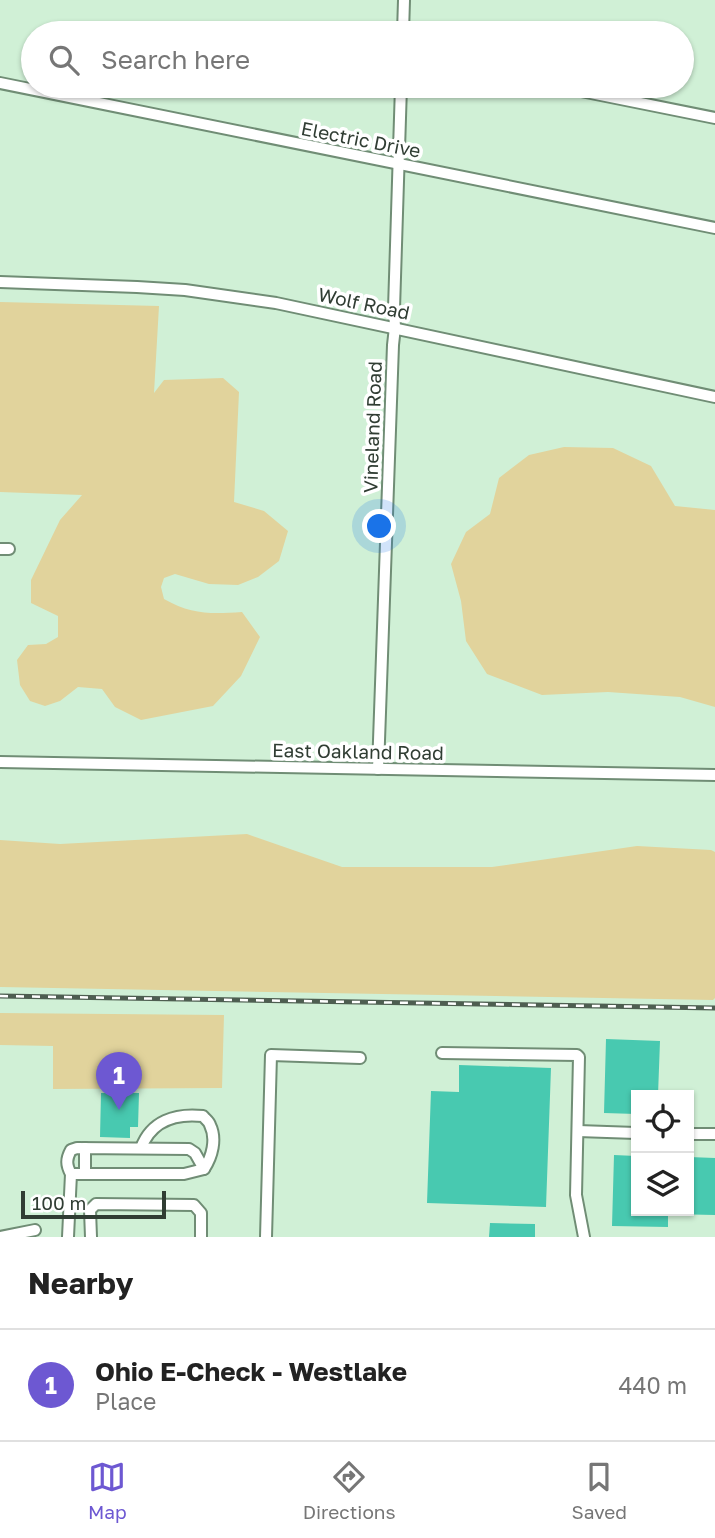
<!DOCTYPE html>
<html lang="en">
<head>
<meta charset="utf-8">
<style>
  body { margin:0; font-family:"Golos Text",sans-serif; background:#f6f6f6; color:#222 }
  .controls { position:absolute; right:21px; bottom:21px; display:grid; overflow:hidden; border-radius:0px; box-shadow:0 2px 5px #0004 }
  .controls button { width:63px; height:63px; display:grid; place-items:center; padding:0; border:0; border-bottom:2px solid #e0e0e0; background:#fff; color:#222; font:35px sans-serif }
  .scale { position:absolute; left:21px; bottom:18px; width:145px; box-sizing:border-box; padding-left:7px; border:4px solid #303d33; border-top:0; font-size:19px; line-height:24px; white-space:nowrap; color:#303d33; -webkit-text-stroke:5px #fff; paint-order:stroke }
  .you { position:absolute; left:380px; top:527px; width:24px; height:24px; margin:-18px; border:5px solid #fff; border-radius:50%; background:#1a73e8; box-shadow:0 0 0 10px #1a73e833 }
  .badge { display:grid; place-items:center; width:46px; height:46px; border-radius:50%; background:#6d58d2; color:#fff; font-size:23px; font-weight:700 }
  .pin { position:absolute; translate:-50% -58px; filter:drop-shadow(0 2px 4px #0008) }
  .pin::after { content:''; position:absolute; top:37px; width:24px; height:21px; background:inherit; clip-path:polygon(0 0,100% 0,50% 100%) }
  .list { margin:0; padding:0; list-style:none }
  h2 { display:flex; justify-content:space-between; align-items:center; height:91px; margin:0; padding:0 28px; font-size:30px }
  h2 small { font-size:23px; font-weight:400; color:#767676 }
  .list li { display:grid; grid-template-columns:46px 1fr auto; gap:21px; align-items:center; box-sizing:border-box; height:112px; padding:0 28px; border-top:2px solid #e0e0e0 }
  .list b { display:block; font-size:26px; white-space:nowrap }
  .list p { margin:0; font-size:23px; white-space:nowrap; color:#767676 }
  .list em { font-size:23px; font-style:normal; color:#767676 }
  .icon { flex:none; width:38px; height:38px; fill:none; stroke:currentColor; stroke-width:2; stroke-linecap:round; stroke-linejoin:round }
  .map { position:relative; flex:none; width:715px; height:1237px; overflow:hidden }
  .search { position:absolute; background:#fff; box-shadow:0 2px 5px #0004; left:21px; right:21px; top:21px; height:77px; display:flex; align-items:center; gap:18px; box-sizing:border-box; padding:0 24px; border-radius:38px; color:#767676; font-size:26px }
  .sheet { height:203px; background:#fff }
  nav { display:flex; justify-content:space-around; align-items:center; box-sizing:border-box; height:98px; border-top:2px solid #e0e0e0; background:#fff; font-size:19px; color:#767676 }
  nav a { display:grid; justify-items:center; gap:4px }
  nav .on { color:#6d58d2 }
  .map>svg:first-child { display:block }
  .green { fill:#e1d39c }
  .building { fill:#48c9b0 }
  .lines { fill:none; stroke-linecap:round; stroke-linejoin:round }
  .minor-casing { stroke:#708d75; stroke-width:14 }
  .minor { stroke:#fff; stroke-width:10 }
  .rail-casing { stroke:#4e5e51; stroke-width:5 }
  .rail { stroke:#fff; stroke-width:2.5; stroke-dasharray:8; stroke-linecap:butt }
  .labels { text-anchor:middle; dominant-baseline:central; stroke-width:7; stroke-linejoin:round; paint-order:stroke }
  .street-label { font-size:19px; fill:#303d33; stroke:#fff }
</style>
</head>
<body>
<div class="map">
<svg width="715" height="1237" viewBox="0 0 715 1237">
  <rect width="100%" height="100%" fill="#d0f0d6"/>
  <g class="green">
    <path d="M0 302 159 306 154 393 164 380 223 378 239 392 234 502 264 511 288 531 279 561 258 577 238 585 209 584 175 574 164 578 161 587 164 599C192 615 212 614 242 612L260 637 241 676 213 706 141 720 115 707 102 689 78 687 60 701 45 706 30 701 20 685 17 660 28 645 46 644 58 637V616L31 603V580L60 520 82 495 0 492Z"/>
    <path d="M564 447 613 448 651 466 675 506 715 510V707L680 697 608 692 542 695 487 674 466 641 461 601 451 564 466 532 490 514 499 478 529 455Z"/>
    <path d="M247 834 342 867H492L637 846 711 850 715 852V998L713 1000 0 987V840L60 844Z"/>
    <path d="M0 1013 224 1015 222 1088 53 1089V1046L0 1045Z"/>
  </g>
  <g class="building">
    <path d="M606 1039 660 1041 658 1095H636V1114L604 1113Z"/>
    <path d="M459 1065 551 1068 546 1207 427 1203 431 1091 459 1092Z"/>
    <path d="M101 1093H139L138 1127H130V1138L100 1137Z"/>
    <path d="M614 1155 636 1156V1211H689V1157L715 1158V1215L668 1214V1227L612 1226Z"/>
    <path d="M490 1223 535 1224V1237H489Z"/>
  </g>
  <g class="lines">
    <defs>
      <g id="minor">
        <path d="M403 33 404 0"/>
        <path d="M0 83 715 228"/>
        <path d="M556 86 715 118"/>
        <path d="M0 282 137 287 185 290 276 303 715 397"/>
        <path d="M0 549H9"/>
        <path d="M0 762 715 775"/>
        <path d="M378 769 393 345 395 327 394 309 401 86"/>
        <path d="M442 1053 577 1055 579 1057 576 1195 584 1237"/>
        <path d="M578 1131 636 1133"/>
        <path d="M689 1134H715"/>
        <path d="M85 1173V1148"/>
        <path d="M71 1174C66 1165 66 1159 71 1150L77 1148 189 1149 195 1153 204 1169"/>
        <path d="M0 1237 35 1230"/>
        <path d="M68 1237 71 1174H184L204 1169C212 1157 217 1139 210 1125 209 1121 205 1119 203 1116 175 1113 151 1121 141 1148"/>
        <path d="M91 1237 90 1210 96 1204 194 1205 201 1213V1237"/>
        <path d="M266 1237 271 1055 360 1058"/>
      </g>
    </defs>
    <use href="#minor" class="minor-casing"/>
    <use href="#minor" class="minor"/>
    <defs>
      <path id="rail" d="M0 996 715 1008"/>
    </defs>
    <use href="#rail" class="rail-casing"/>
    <use href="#rail" class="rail"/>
  </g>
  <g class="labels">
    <g class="street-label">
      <text transform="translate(361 139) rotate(11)">Electric Drive</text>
      <text transform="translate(364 303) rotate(12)">Wolf Road</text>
      <text transform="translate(372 427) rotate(-88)">Vineland Road</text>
      <text transform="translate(358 751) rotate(1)">East Oakland Road</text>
    </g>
  </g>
</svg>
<div class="controls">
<button><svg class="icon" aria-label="locate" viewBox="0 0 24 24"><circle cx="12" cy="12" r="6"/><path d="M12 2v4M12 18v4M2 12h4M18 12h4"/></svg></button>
<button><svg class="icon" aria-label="layers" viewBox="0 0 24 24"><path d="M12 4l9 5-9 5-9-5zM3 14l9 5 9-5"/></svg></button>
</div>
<div class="scale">100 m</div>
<div class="you"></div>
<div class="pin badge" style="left:119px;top:1110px">1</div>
<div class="search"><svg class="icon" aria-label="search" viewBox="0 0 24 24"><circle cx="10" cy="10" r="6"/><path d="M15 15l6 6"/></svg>Search here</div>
</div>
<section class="sheet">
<h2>Nearby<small></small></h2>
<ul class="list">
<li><span class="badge">1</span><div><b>Ohio E-Check - Westlake</b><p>Place</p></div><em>440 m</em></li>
</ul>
</section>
<nav>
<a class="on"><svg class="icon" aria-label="map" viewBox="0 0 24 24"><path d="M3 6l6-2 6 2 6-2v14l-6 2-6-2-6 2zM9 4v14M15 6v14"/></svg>Map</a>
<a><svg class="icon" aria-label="directions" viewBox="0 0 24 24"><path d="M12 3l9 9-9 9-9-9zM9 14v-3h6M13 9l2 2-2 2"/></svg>Directions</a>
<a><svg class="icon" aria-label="saved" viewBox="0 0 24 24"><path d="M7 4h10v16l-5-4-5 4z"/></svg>Saved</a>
</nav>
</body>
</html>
